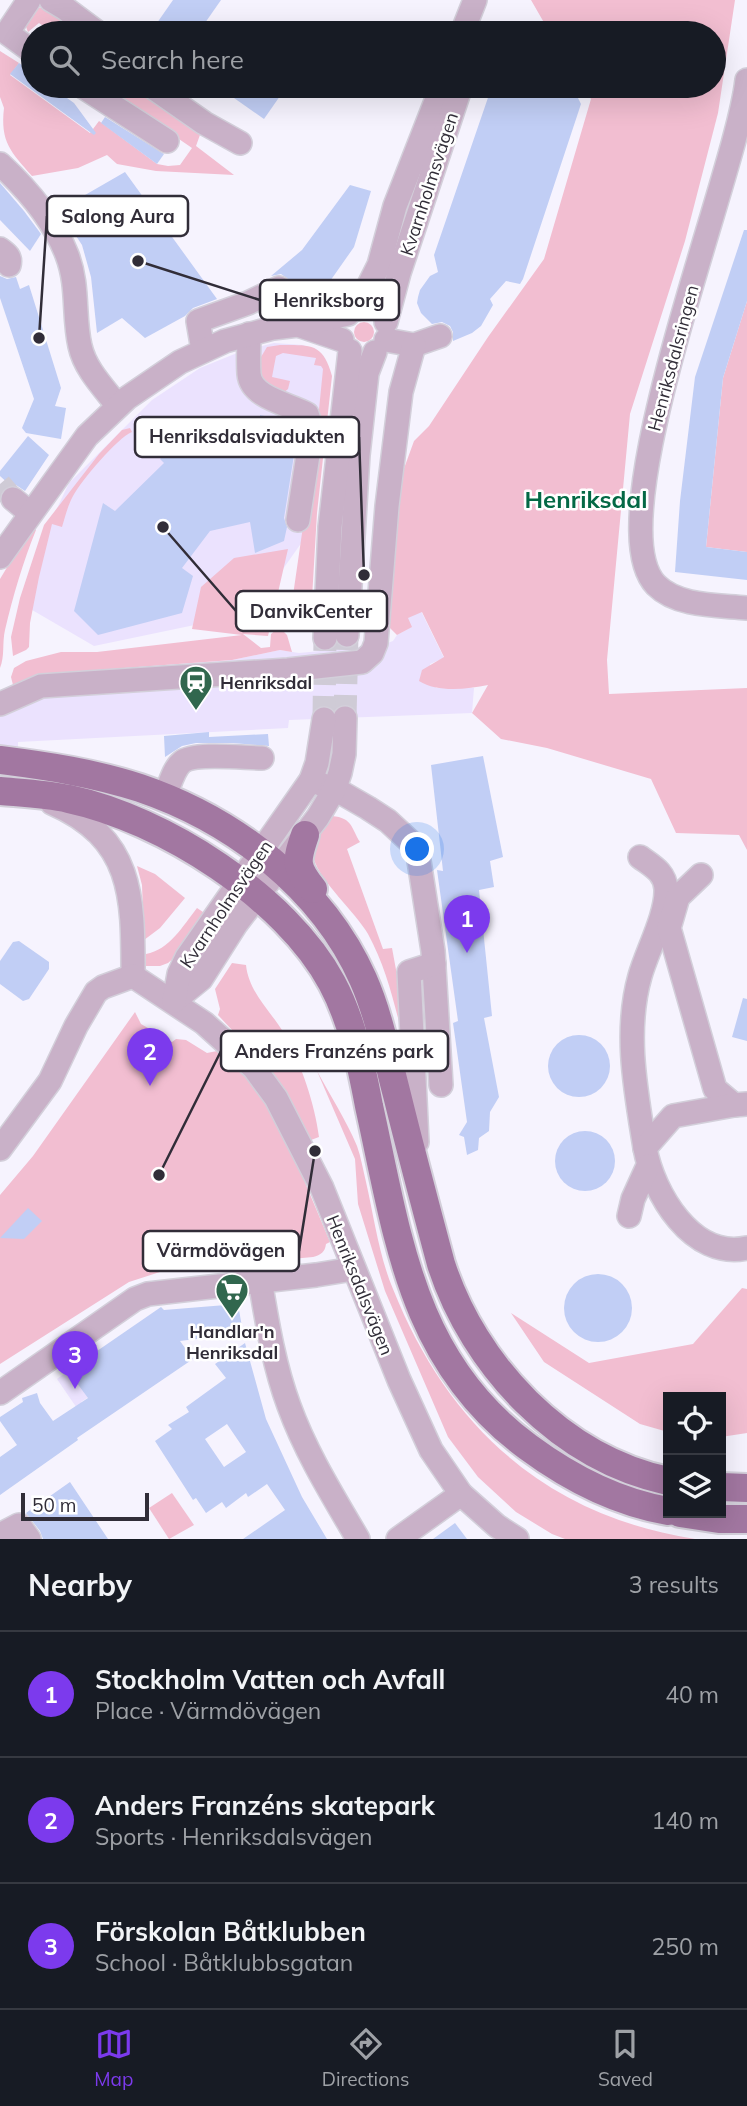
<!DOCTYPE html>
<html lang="en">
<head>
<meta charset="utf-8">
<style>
  body { margin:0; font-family:Mulish,sans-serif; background:#20242c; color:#f1f3f6 }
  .controls { position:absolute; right:21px; bottom:21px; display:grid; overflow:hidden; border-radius:0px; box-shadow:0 7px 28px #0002 }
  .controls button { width:63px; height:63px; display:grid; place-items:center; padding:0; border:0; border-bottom:2px solid #363941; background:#171b24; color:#f1f3f6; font:35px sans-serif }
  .scale { position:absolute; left:21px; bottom:18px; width:128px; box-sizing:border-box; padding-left:7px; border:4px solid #312d38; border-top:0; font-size:19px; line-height:24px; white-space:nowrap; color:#312d38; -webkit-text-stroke:5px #fff; paint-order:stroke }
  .you { position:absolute; left:418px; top:850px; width:24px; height:24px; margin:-18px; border:5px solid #fff; border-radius:50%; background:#1a73e8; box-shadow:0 0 0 10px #1a73e833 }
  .badge { display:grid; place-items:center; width:46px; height:46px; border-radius:50%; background:#7c3aed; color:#fff; font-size:23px; font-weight:700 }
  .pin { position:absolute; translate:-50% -58px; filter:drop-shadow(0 2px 4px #0008) }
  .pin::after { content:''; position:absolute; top:37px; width:24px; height:21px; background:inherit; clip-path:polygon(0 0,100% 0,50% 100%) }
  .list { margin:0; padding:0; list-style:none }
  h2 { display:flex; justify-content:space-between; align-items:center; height:91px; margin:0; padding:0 28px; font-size:30px }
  h2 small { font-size:23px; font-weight:400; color:#9ea1a6 }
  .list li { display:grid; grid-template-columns:46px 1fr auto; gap:21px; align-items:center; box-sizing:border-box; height:126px; padding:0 28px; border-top:2px solid #363941 }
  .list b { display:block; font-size:26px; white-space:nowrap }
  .list p { margin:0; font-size:23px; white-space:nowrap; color:#9ea1a6 }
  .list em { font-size:23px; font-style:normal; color:#9ea1a6 }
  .icon { flex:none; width:38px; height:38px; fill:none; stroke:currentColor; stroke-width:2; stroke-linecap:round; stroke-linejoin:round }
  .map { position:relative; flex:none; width:747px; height:1539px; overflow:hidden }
  .search { position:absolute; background:#171b24; box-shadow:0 7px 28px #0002; left:21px; right:21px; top:21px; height:77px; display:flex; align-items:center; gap:18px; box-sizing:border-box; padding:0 24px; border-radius:38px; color:#9ea1a6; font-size:26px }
  .sheet { height:469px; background:#171b24 }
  nav { display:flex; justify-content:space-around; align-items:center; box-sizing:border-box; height:98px; border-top:2px solid #363941; background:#171b24; font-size:19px; color:#9ea1a6 }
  nav a { display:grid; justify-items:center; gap:4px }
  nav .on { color:#7c3aed }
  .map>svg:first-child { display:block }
  .built { fill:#ebe2fe }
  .green { fill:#f2bed1 }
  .building { fill:#c1cef5; fill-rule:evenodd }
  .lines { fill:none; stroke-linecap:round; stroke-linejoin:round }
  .minor-tunnel { stroke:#cfcbd6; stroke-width:23; stroke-dasharray:23 11; stroke-linecap:butt }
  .minor-casing { stroke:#d3cfda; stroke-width:26 }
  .major-casing { stroke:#d3cfda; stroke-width:32 }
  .minor { stroke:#c9b1c8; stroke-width:23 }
  .major { stroke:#a277a1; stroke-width:28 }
  .labels { text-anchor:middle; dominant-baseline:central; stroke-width:5; stroke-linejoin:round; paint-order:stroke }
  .street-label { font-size:18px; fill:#312d38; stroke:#fff }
  .poi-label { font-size:18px; font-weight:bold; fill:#312d38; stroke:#fff; text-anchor:start }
  .district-label { font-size:24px; font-weight:bold; fill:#046845; stroke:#fff }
  .leader { fill:none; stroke:#312d38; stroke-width:2.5 }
  .callout-dot { fill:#312d38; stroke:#fff; stroke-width:2.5 }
  .callout { fill:#fff; stroke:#312d38; stroke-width:2.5 }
  .callout-label { font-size:19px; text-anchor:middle; font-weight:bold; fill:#312d38 }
</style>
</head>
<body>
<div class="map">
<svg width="747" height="1539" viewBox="0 0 747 1539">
  <rect width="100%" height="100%" fill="#f6f3fe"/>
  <g class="built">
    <path d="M274 343 303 345 320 353 327 368 302 542 252 613 94 646 27 607 50 523 69 483 152 400 200 368 242 351Z"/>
    <path d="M421 611 444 658 430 664 436 688H474L472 713 289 720 288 728 18 742V750L0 749V703L21 697 43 674 232 660 280 650 299 653 382 645 393 641 397 635 411 627 407 618Z"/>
    <path d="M68 1371 90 1396 81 1402 89 1413 83 1417 57 1379Z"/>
  </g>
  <g class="green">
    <path d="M531 0H735L718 113 685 241 630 414 607 660 609 694 747 688V850L739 835 676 833 651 779 547 748 501 739 472 713 488 685C467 689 438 693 419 681L422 670 444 657 422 612 408 618 412 627 397 635 388 626 402 474 414 441 429 426 488 337 544 259 591 99 582 86H714V33H550Z"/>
    <path d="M36 7 48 9 86 33H54L39 23 28 32 25 24Z"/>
    <path d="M0 51 19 63 10 75 90 133 99 121 157 164 168 166 180 165 192 148 102 86H136L201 132 196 146 234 175 156 171 117 164 107 155 78 168 32 176C11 152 0 142 4 108L0 97Z"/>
    <path d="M747 301V552L706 547 723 378Z"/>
    <circle cx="364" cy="332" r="10"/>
    <path d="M280 345C311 345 323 343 332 376L317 513 311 615 290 616 317 430 323 369 321 366 314 365 316 358 283 353 276 356 272 377 290 381 288 389 282 394 258 385V362L267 347Z"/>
    <path d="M130 428 132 432C117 438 81 481 73 496 68 505 65 517 62 527L52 524 39 577 30 623 29 647 26 650 13 656 11 637 20 598 44 525 99 454 122 430Z"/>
    <path d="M32 526 36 530C23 562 13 596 5 630 2 643 5 656 0 668V579Z"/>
    <path d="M288 549 268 636 243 634 261 648 270 647 271 634 279 627 287 635 292 652 280 650 232 660 43 674 21 697 15 693 11 677 14 668 26 661 61 652H97L242 635 192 629 201 587 234 558Z"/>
    <path d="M332 816C353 818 351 828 360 842L347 849 383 949 392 948 409 1040 403 1038C394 1002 386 967 368 934 357 914 319 880 314 859 310 840 320 830 332 816Z"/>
    <path d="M137 866 155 874 185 898 160 928 144 940 142 885Z"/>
    <path d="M197 908 206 914 176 956 168 963 160 966H146V954C169 950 183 926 197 908Z"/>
    <path d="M232 963 246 965C249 993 271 1011 285 1035 301 1063 315 1105 319 1137L311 1140 273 1074 218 1015 220 1009 215 989Z"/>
    <path d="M135 1012 141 1024 172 1042 176 1039 186 1040 207 1053 217 1051 247 1075 280 1123 330 1242 326 1244C325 1252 321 1255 313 1257L163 1271 129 1282 0 1364V1195L33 1156Z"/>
    <path d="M317 1071C330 1095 346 1120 357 1146 361 1157 363 1170 366 1182 374 1217 379 1256 393 1289 448 1427 547 1516 695 1539H565L552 1534 516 1512 478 1477 448 1437 385 1291 358 1204 355 1159Z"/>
    <path d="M742 1288 747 1289V1433L721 1437V1397H668V1432L640 1424 544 1362 511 1313 589 1363 693 1344Z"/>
    <path d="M172 1493 194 1525 169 1539 149 1508Z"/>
  </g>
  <g class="building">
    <path d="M173 0H221L198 33H150Z"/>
    <path d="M19 63 33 73V86H50L74 103 96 133 94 135 10 74Z"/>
    <path d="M217 86H287L264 119Z"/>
    <path d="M492 86H572L581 104 523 279 520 284 506 281 490 299 493 305 481 326 472 333 453 341V332L450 326 442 322 432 324 421 313 417 303 418 297 420 290 430 276 438 272 434 255Z"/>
    <path d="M105 117 164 154 157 164 101 123Z"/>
    <path d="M125 172 217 299 193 308 185 316 145 338 122 318 97 333 91 277 82 245 59 210Z"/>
    <path d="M0 183 24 211 41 234 30 251 0 220Z"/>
    <path d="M350 185 371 191 354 247 328 284 291 309 286 300 293 290 291 281 281 274 271 276 302 250Z"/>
    <path d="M744 230H747V301L723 378 706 547 747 552V580L675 572 680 501 695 377Z"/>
    <path d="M0 276 7 279 16 277 20 289 29 285 61 388 55 406 66 408 61 439 26 433 22 428 34 399 0 298Z"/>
    <path d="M260 415 288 421 296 424 298 430 284 518 287 527 284 541 255 553 250 522 210 531 182 568 193 576 182 613 98 635 74 611 103 503 115 511 164 463 160 459 182 437 187 449 260 425Z"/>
    <path d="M28 436 49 455 25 491 16 485 11 486 0 476V471Z"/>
    <path d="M209 732V737L268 734 269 746 233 743H196L182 746 165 757 164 736Z"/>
    <path d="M483 756 503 857 490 861 494 887 479 890 492 1016 484 1018 499 1097 490 1112 489 1131 479 1138 478 1150 467 1155 464 1137 459 1135 467 1122 453 1023 458 1021 437 870 443 871 431 765Z"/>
    <path d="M19 941 49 962V969L29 999 23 1001 0 984V961L13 942Z"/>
    <path d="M743 998 747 999V1041L732 1037Z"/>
    <circle cx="579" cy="1066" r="31"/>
    <circle cx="585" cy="1161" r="30"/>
    <path d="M28 1208 42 1221 24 1239 0 1238Z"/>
    <circle cx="598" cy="1308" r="34"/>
    <path d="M238 1304 243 1333 180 1341 193 1359 77 1438 78 1440 0 1495V1457L17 1445 0 1421V1417L23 1402 22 1398 37 1393 40 1403 53 1421 88 1398 68 1371 161 1307 164 1310Z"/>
    <path d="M245 1343 266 1419 302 1497 327 1539H243L285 1510 267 1484 248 1497 246 1493 226 1508 222 1502 206 1513 196 1498 193 1500 155 1441 172 1429 168 1425 189 1412 186 1407 226 1378 215 1364ZM227 1424 246 1452 224 1467 205 1439Z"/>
    <path d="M70 1482 108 1539H43L40 1531 26 1513Z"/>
    <path d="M455 1523 467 1539H433Z"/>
  </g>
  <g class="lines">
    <g class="minor-tunnel">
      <path d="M0 484 13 499"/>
      <path d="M345 718 347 635"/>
      <path d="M324 719 325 638"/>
    </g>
    <defs>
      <g id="minor">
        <path d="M29 0 7 33 33 52"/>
        <path d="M51 0 66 9 98 33"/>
        <path d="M462 33 475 0"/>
        <path d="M747 80C737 174 595 521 656 585 678 607 718 605 747 608"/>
        <path d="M82 86 167 141"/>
        <path d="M151 86 204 123 240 143"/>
        <path d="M0 164C26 188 54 221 67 255 79 286 73 316 80 346 85 369 103 387 117 405"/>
        <path d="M0 249C7 254 11 257 9 265"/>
        <path d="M357 309 379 265 395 206 442 86"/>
        <path d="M386 322 399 273 461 86"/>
        <path d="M301 326 342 340"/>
        <path d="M249 334C249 347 248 361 249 374 251 398 289 404 307 414L312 429 298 520"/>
        <path d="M386 340 414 345 440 336"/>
        <path d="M203 350 198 321 248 303 279 288"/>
        <path d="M13 499 30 513"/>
        <path d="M0 557 87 436 127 398 180 362 225 341 273 328 298 325 348 314"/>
        <path d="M347 635 358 455 367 373 375 352"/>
        <path d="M325 638 330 527 350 351"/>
        <path d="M0 704 41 686 288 670 362 662 372 653 376 643 387 506 401 392 414 345"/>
        <path d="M311 780 342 793 368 808 388 821 417 848 433 951 441 1085"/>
        <path d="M164 798C169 788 173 769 182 762 195 752 244 758 262 758"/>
        <path d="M52 803C134 839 133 897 133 976"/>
        <path d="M640 857C652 866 665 872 666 889 667 915 647 951 640 976 624 1032 636 1092 645 1148"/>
        <path d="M701 875 678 897 669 928 715 1089 734 1105 747 1104"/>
        <path d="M133 976 204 1023 254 1068 276 1098 322 1188 399 1380 431 1450 461 1494 497 1526 517 1539"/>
        <path d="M174 1001 201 979 236 924 318 817 334 790 340 773 344 754 345 718"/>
        <path d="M174 1001 179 974 187 957 311 780 317 763 324 719"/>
        <path d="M734 1105 673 1116 645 1148C653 1193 692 1260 747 1248"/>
        <path d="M417 1142 409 972 434 964"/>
        <path d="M0 1149 50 1081 76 1026 96 992 103 987 133 976"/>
        <path d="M629 1216 633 1199 648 1166"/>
        <path d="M260 1280C267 1322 274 1366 289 1406 306 1453 333 1496 358 1539"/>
        <path d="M0 1393 135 1299 148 1294 316 1275 353 1269"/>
        <path d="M0 1535 19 1525 29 1539"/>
        <path d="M398 1539 461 1494"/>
      </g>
      <g id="major">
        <path d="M0 760C47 766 94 773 140 788 234 820 322 887 363 979 379 1015 387 1057 397 1095 411 1152 426 1208 441 1264 474 1366 561 1458 668 1481"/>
        <path d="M0 791C23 793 47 794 69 799 163 819 286 897 332 983 352 1020 361 1064 369 1106 398 1237 411 1361 528 1447 570 1478 616 1502 668 1511"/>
        <path d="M305 835C296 861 295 867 313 889"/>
        <path d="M721 1487 747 1488"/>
        <path d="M680 1513 719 1519H747"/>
      </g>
    </defs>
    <use href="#minor" class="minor-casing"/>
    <use href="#major" class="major-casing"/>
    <use href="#minor" class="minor"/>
    <use href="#major" class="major"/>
  </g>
  <defs>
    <symbol id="station-pin" viewBox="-11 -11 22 30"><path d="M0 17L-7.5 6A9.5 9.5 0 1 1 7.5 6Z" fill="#31674e" stroke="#fff"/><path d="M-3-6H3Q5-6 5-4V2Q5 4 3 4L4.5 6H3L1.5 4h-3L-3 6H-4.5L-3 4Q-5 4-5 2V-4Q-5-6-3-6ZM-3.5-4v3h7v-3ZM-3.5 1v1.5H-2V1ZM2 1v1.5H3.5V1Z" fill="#fff"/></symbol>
    <symbol id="supermarket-pin" viewBox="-11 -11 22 30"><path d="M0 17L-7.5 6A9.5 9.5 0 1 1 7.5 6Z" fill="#31674e" stroke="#fff"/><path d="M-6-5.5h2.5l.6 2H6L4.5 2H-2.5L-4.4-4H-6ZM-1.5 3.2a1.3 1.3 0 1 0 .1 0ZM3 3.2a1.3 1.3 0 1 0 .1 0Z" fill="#fff"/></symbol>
  </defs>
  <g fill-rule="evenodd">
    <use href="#station-pin" x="177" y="663" width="38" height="52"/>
    <use href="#supermarket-pin" x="213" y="1271" width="38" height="52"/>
  </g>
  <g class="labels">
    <g class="street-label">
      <text transform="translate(429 184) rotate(-72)">Kvarnholmsvägen</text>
      <text transform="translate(673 358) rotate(-75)">Henriksdalsringen</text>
      <text transform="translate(226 904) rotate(-56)">Kvarnholmsvägen</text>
      <text transform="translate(360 1285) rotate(68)">Henriksdalsvägen</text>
    </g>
    <g class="poi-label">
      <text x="220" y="682">Henriksdal</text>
      <text x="232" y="1331" text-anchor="middle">Handlar'n<tspan x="232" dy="21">Henriksdal</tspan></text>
    </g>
    <g class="district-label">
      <text x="586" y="499">Henriksdal</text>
    </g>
  </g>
  <path class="leader" d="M39 338L47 216M138 261L260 300M364 575L359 437M163 527L236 611M159 1175L221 1051M315 1151L299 1251"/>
  <g class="callout-dot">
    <circle cx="39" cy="338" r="7"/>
    <circle cx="138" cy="261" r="7"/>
    <circle cx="364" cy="575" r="7"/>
    <circle cx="163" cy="527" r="7"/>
    <circle cx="159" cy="1175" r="7"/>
    <circle cx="315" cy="1151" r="7"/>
  </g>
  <g class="callout">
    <rect x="47" y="196" width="141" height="40" rx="7"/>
    <rect x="260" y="280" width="139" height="40" rx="7"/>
    <rect x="135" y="417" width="224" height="40" rx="7"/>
    <rect x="236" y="591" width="151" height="40" rx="7"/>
    <rect x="221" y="1031" width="227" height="40" rx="7"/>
    <rect x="143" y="1231" width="156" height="40" rx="7"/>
  </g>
  <g class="callout-label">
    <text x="118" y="223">Salong Aura</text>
    <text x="329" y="307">Henriksborg</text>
    <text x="247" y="443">Henriksdalsviadukten</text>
    <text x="311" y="618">DanvikCenter</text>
    <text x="334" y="1058">Anders Franzéns park</text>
    <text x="221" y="1257">Värmdövägen</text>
  </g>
</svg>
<div class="controls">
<button><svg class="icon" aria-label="locate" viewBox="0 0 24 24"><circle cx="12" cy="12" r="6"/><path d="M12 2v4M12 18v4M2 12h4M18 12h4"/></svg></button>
<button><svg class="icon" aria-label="layers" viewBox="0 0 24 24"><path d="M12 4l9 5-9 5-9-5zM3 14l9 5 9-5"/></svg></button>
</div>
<div class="scale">50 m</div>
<div class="you"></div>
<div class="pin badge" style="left:467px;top:953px">1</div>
<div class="pin badge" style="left:150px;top:1086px">2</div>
<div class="pin badge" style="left:75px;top:1389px">3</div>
<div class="search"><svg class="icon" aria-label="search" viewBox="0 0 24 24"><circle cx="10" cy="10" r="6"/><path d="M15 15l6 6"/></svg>Search here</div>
</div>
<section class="sheet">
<h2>Nearby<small>3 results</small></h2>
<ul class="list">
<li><span class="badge">1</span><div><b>Stockholm Vatten och Avfall</b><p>Place · Värmdövägen</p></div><em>40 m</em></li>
<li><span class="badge">2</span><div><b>Anders Franzéns skatepark</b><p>Sports · Henriksdalsvägen</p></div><em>140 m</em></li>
<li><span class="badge">3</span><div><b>Förskolan Båtklubben</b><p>School · Båtklubbsgatan</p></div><em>250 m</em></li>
</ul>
</section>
<nav>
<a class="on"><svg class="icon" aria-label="map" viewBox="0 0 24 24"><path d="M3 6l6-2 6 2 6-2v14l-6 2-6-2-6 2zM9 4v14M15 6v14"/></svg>Map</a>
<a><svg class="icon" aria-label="directions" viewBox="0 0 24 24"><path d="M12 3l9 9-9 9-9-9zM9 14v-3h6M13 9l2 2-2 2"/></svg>Directions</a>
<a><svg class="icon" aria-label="saved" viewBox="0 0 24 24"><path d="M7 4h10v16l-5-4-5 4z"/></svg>Saved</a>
</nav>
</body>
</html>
